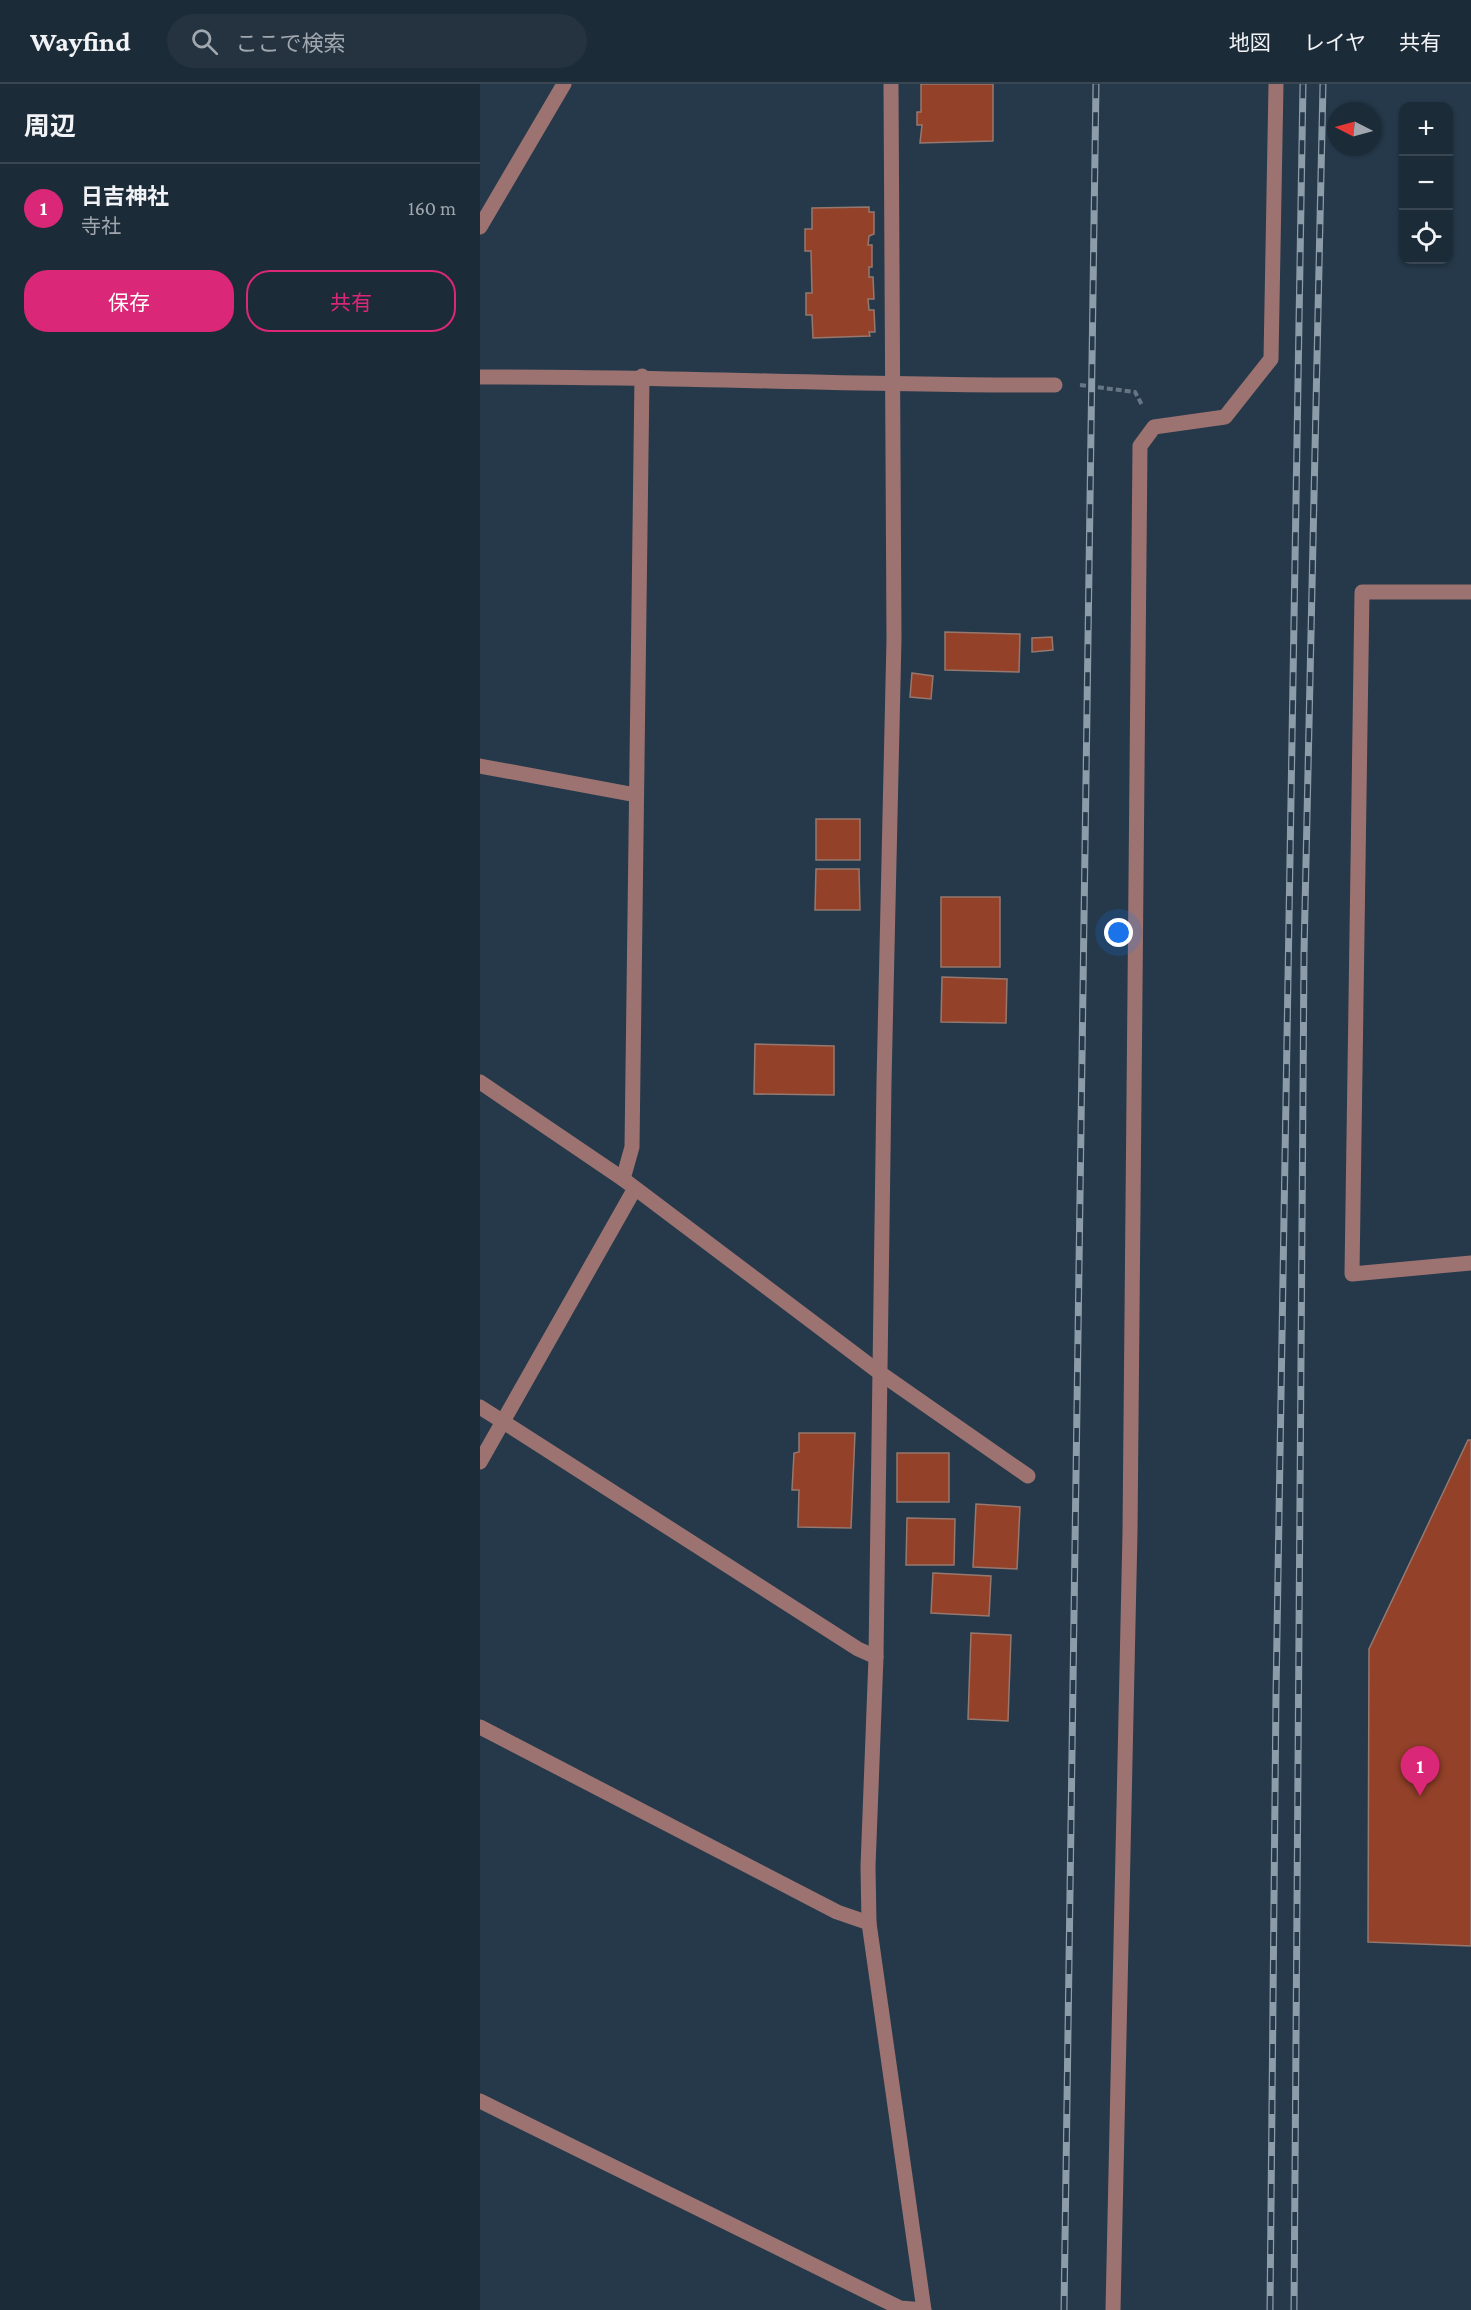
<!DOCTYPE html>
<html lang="ja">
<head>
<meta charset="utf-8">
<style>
  body { margin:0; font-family:"Crimson Pro","Noto Sans JP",serif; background:#253340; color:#f1f3f6 }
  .controls { position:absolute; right:18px; top:18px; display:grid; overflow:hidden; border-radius:12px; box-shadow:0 2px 4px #0004 }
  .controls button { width:54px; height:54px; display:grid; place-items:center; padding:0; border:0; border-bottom:2px solid #3a4753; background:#1c2b38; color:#f1f3f6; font:30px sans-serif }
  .compass { position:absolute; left:847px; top:18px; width:54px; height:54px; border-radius:50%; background:#1c2b38; box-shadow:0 2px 4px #0004; rotate:276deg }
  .you { position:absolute; left:639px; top:849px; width:21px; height:21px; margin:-15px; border:4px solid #fff; border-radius:50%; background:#1a73e8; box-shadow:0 0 0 9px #1a73e833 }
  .badge { display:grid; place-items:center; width:39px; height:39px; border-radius:50%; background:#db2777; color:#fff; font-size:20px; font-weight:700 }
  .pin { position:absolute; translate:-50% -50px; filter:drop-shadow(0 2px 3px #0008) }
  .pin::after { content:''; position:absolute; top:32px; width:21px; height:18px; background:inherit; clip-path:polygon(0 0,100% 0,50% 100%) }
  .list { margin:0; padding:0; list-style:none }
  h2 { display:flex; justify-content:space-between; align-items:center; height:78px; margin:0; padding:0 24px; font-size:26px }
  h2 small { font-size:20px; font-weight:400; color:#a0a7ae }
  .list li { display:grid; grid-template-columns:39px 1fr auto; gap:18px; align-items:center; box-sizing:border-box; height:90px; padding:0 24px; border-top:2px solid #3a4753 }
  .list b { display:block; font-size:22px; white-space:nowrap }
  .list p { margin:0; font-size:20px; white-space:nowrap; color:#a0a7ae }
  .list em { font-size:20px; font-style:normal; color:#a0a7ae }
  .actions { display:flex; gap:12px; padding:18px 24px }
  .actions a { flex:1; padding:14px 0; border:2px solid #db2777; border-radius:24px; text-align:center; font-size:21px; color:#db2777 }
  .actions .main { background:#db2777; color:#fff }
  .icon { flex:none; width:33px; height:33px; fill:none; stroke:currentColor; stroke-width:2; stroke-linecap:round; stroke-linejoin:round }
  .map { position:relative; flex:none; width:991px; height:2226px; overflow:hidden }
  header { display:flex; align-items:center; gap:36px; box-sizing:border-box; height:84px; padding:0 30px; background:#1c2b38; border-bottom:2px solid #3a4753 }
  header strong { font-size:28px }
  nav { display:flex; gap:33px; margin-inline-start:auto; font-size:21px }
  .search { width:420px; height:54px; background:#253340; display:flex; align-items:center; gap:15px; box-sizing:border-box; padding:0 21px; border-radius:33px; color:#a0a7ae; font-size:22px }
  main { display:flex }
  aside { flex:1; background:#1c2b38 }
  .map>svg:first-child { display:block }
  .building { fill:#934129; stroke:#96786f; stroke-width:1.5 }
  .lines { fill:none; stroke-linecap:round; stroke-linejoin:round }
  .path { stroke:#667685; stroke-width:4; stroke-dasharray:6 3; stroke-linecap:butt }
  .minor { stroke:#9c7371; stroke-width:15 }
  .rail-casing { stroke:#8d9ca9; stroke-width:7 }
  .rail { stroke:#25394a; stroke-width:4.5; stroke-dasharray:14; stroke-linecap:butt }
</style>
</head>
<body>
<header>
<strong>Wayfind</strong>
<div class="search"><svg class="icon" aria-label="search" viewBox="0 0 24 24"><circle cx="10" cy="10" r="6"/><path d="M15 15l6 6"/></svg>ここで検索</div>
<nav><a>地図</a><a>レイヤ</a><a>共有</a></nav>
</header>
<main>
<aside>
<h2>周辺<small></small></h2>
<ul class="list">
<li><span class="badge">1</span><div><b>日吉神社</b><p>寺社</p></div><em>160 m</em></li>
</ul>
<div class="actions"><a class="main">保存</a><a>共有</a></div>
</aside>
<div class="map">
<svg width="991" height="2226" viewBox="0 0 991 2226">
  <rect width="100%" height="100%" fill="#25394a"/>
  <g class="building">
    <path d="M441 0H513V57L440 59 442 41H437V28H441Z"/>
    <path d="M389 123V128H394V150L389 152 388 161H392V183H389V193H393L394 215H388L389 226H394L395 248H389L390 252 333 254 332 231H326V209H332L331 167H325V145H332V124Z"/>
    <path d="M465 548 540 550 539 588 465 586Z"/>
    <path d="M572 553 573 566 552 568V554Z"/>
    <path d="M432 589 453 592 451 615 430 613Z"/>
    <rect x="336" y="735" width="44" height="41"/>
    <path d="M336 785H379L380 826H335Z"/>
    <rect x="461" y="813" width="59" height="70"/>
    <path d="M462 893 527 895 526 939 461 938Z"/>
    <path d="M275 960 354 962V1011L274 1010Z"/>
    <path d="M319 1349H375L371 1444 318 1443 319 1406H312L314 1369 319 1368Z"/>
    <path d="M988 1356H991V1862L888 1858 889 1565Z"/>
    <rect x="417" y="1369" width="52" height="49"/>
    <path d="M496 1420 540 1423 537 1485 493 1483Z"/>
    <path d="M427 1434 475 1435 474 1481H426Z"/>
    <path d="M453 1489 511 1492 509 1532 451 1529Z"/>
    <path d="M491 1549 531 1551 528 1637 488 1635Z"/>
  </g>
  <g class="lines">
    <path class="path" d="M600 301 655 308 662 321"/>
    <g class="minor">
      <path d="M411 0 414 555 404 998 396 1573 388 1783 389 1839 444 2226"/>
      <path d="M0 143 84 0"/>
      <path d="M0 293C192 292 383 302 575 301"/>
      <path d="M991 508H882L872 1190 991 1179"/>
      <path d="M0 682 156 711"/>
      <path d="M0 998 143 1095 400 1289 548 1392"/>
      <path d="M143 1095 152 1063 162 292"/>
      <path d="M0 1323 378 1565 396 1573"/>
      <path d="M0 1378 154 1106"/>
      <path d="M0 1643 357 1828 389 1839"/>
      <path d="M0 2017 420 2224 444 2226"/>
      <path d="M633 2226 650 1448 660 362 674 343 745 333 791 275 796 0"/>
    </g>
    <defs>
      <g id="rail">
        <path d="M584 2226 616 0"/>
        <path d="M790 2226 796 1610 823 0"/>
        <path d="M814 2226 824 870 843 0"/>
      </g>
    </defs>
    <use href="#rail" class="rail-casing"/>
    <use href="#rail" class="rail"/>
  </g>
</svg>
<div class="controls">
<button>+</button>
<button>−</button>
<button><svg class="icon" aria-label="locate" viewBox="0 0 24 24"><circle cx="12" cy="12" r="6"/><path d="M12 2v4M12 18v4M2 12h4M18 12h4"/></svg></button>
</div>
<svg class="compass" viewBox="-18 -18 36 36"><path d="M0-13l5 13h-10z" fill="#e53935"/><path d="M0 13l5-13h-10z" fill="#a0a7ae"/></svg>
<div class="you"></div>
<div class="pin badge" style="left:940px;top:1712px">1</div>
</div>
</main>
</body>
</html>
